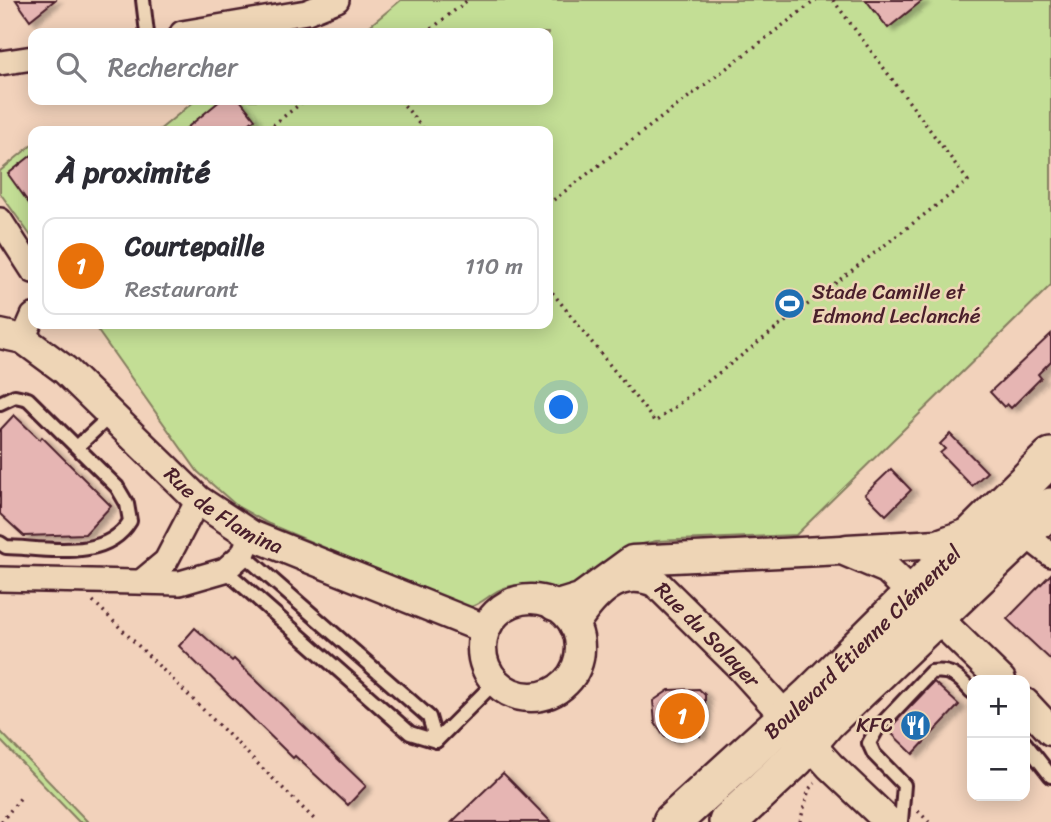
<!DOCTYPE html>
<html lang="fr">
<head>
<meta charset="utf-8">
<style>
  body { margin:0; font-family:Sriracha,sans-serif; background:#f7f7f7; color:#2b2b33 }
  .controls { position:absolute; right:21px; bottom:21px; display:grid; overflow:hidden; border-radius:14px; box-shadow:0 4px 18px #0003 }
  .controls button { width:63px; height:63px; display:grid; place-items:center; padding:0; border:0; border-bottom:2px solid #e1e1e2; background:#fff; color:#2b2b33; font:35px sans-serif }
  .you { position:absolute; left:562px; top:408px; width:24px; height:24px; margin:-18px; border:5px solid #fff; border-radius:50%; background:#1a73e8; box-shadow:0 0 0 10px #1a73e833 }
  .badge { display:grid; place-items:center; width:46px; height:46px; border-radius:50%; background:#1f6fb2; color:#fff; font-size:23px; font-weight:700 }
  .pin { position:absolute; translate:-50% -50%; border:4px solid #fff; box-shadow:0 2px 7px #0006 }
  .list { margin:0; padding:0; list-style:none }
  h2 { display:flex; justify-content:space-between; align-items:center; height:91px; margin:0; padding:0 28px; font-size:30px }
  h2 small { font-size:23px; font-weight:400; color:#7c7c81 }
  .list li { display:grid; grid-template-columns:46px 1fr auto; gap:21px; align-items:center; box-sizing:border-box; height:98px; margin:0 14px 14px; padding:0 14px; border:2px solid #e1e1e2; border-radius:14px }
  .list b { display:block; font-size:26px; white-space:nowrap }
  .list p { margin:0; font-size:23px; white-space:nowrap; color:#7c7c81 }
  .list em { font-size:23px; font-style:normal; color:#7c7c81 }
  .icon { flex:none; width:38px; height:38px; fill:none; stroke:currentColor; stroke-width:2; stroke-linecap:round; stroke-linejoin:round }
  .map { position:relative; flex:none; width:1051px; height:822px; overflow:hidden }
  .search { position:absolute; background:#fff; box-shadow:0 4px 18px #0003; left:28px; top:28px; width:525px; height:77px; display:flex; align-items:center; gap:18px; box-sizing:border-box; padding:0 24px; border-radius:14px; color:#7c7c81; font-size:26px }
  .panel { position:absolute; background:#fff; box-shadow:0 4px 18px #0003; left:28px; top:126px; width:525px; height:203px; border-radius:14px }
  .map>svg:first-child { display:block }
  .green { fill:#c3de95; stroke:#867e60; stroke-width:2 }
  .building { fill:#e6b5b3; stroke:#4a1f2b; stroke-width:2; filter:url(#shadow) }
  .lines { fill:none; stroke-linecap:round; stroke-linejoin:round }
  .service-casing { stroke:#4a1f2b; stroke-width:18 }
  .minor-casing { stroke:#4a1f2b; stroke-width:28 }
  .tertiary-casing { stroke:#4a1f2b; stroke-width:33 }
  .primary-casing { stroke:#4a1f2b; stroke-width:42 }
  .path { stroke:#4a1f2b; stroke-width:3.5; stroke-dasharray:2 5; stroke-linecap:butt }
  .service { stroke:#eed5b6; stroke-width:12 }
  .minor { stroke:#eed5b6; stroke-width:23 }
  .tertiary { stroke:#eed5b6; stroke-width:28 }
  .primary { stroke:#eed5b6; stroke-width:37 }
  .labels { text-anchor:middle; dominant-baseline:central; stroke-width:5; stroke-linejoin:round; paint-order:stroke }
  .poi-label { font-size:21px; fill:#4a1f2b; stroke:#eed5b6; text-anchor:start }
  .street-label { font-size:21px; fill:#4a1f2b; stroke:#eed5b6 }
</style>
</head>
<body>
<div class="map">
<svg width="1051" height="822" viewBox="0 0 1051 822">
  <defs>
    <filter id="shadow"><feDropShadow dx="6" dy="3.5" stdDeviation="2" flood-color="#0004"/></filter>
  </defs>
  <rect width="100%" height="100%" fill="#f2d2bb"/>
  <filter id="ink" filterUnits="userSpaceOnUse"><feTurbulence type="fractalNoise" baseFrequency=".0143" numOctaves="2"/><feDisplacementMap in="SourceGraphic" scale="14" xChannelSelector="R" yChannelSelector="G"/><feConvolveMatrix kernelMatrix="1 2 1 2 8 2 1 2 1" color-interpolation-filters="sRGB"/></filter>
  <g filter="url(#ink)">
    <g class="green">
      <path d="M401 0H1051V285L796 535 656 541 634 546 615 555 569 588C547 589 528 581 507 587 491 591 483 605 467 608L269 524 237 506 198 472 93 324H548V131H158L196 100H548V33H361Z"/>
      <path d="M33 144V239L0 193V171Z"/>
      <path d="M0 731 88 822H79L0 740Z"/>
    </g>
    <g class="building">
      <path d="M16 0H55L30 20Z"/>
      <path d="M866 0H923L888 28Z"/>
      <path d="M221 100H240L255 119 240 131H183Z"/>
      <path d="M33 154V209L8 174Z"/>
      <path d="M1051 334V361L1038 374 1041 378 1011 408 1007 404 1004 407 990 392Z"/>
      <path d="M14 415 40 440 42 437 111 506 85 534 24 536 0 514V430Z"/>
      <path d="M950 434 987 472 972 486 940 453 945 449 940 444Z"/>
      <path d="M891 469 911 490 886 515 865 494Z"/>
      <path d="M1051 574V660L1007 619Z"/>
      <path d="M195 628 232 661 234 659 366 786 348 805 295 756 293 758 179 646Z"/>
      <path d="M934 682 959 705 913 754 888 730Z"/>
      <path d="M699 689 705 695V706L700 736 687 730 675 736 674 740 663 735 655 723 653 701 669 690Z"/>
      <path d="M503 773 551 822H452Z"/>
    </g>
    <g class="lines">
      <defs>
        <g id="service">
          <path d="M143 0 147 33"/>
          <path d="M0 403 15 396 28 399 117 487 127 504 130 521C106 562 46 548 6 547L0 543"/>
          <path d="M78 446 111 415"/>
          <path d="M225 570 410 733 436 741 429 717 243 554"/>
          <path d="M436 741 495 682"/>
          <path d="M1025 743 1051 776"/>
          <path d="M901 822 904 785 874 754 869 743 877 729 931 672C952 669 959 678 972 692"/>
        </g>
        <g id="minor">
          <path d="M182 33 307 12 337 0"/>
          <path d="M0 63 33 58"/>
          <path d="M0 220 33 271"/>
          <path d="M23 339 33 316"/>
          <path d="M1023 533 1051 555"/>
          <path d="M0 579 180 583 225 570 243 554 251 535"/>
          <path d="M142 581 166 561 198 500"/>
        </g>
        <g id="tertiary">
          <path id="s1" d="M0 334 23 339 65 370 198 500 251 535 485 629"/>
          <path d="M847 549 938 544 971 532"/>
          <circle cx="531" cy="648" r="49"/>
          <path d="M554 606 580 598 632 560 842 550 887 569 1001 680"/>
          <path id="s2" d="M574 625C593 596 619 565 656 583L738 664 830 766 889 822"/>
          <path d="M1025 703 1051 731"/>
        </g>
        <g id="primary">
          <path id="s3" d="M672 822 811 695 1051 457"/>
          <path d="M728 822 795 759 826 722 1051 507"/>
        </g>
      </defs>
      <use href="#service" class="service-casing"/>
      <use href="#minor" class="minor-casing"/>
      <use href="#tertiary" class="tertiary-casing"/>
      <use href="#primary" class="primary-casing"/>
      <g class="path">
        <path d="M426 33 468 0"/>
        <path d="M400 100 425 131"/>
        <path d="M273 125 305 100"/>
        <path d="M548 204 816 0"/>
        <path d="M548 287 655 422 968 181 833 0"/>
        <path d="M93 601 317 822"/>
        <path d="M918 811 929 822"/>
        <path d="M1 822 22 796"/>
        <path d="M800 822 809 789 815 783"/>
      </g>
      <use href="#service" class="service"/>
      <use href="#minor" class="minor"/>
      <use href="#tertiary" class="tertiary"/>
      <use href="#primary" class="primary"/>
    </g>
  </g>
  <defs>
    <symbol id="stadium-disc" viewBox="-11 -11 22 22"><circle r="9.5" fill="#1f6fb2" stroke="#eed5b6"/><path d="M0-5a6.5 5 0 1 0 0 10a6.5 5 0 1 0 0-10ZM-3.5-1.8h7v3.6h-7Z" fill="#fff"/></symbol>
    <symbol id="restaurant-disc" viewBox="-11 -11 22 22"><circle r="9.5" fill="#1f6fb2" stroke="#eed5b6"/><path d="M-5-6h1v4h1v-4h1v4h1v-4h1v5L-1.5 .5V6h-2V.5L-5-1ZM5-6V6H3V1.5H1.5Q1.5-4 5-6Z" fill="#fff"/></symbol>
  </defs>
  <g fill-rule="evenodd">
    <use href="#stadium-disc" x="772" y="286" width="35" height="35"/>
    <use href="#restaurant-disc" x="898" y="708" width="35" height="35"/>
  </g>
  <g class="labels">
    <g class="poi-label">
      <text x="812" y="292">Stade Camille et<tspan x="812" dy="24">Edmond Leclanché</tspan></text>
      <text x="893" y="725" text-anchor="end">KFC</text>
    </g>
    <g class="street-label">
      <text stroke="none"><textPath href="#s1" startOffset="289">Rue de Flamina</textPath></text>
      <text stroke="none"><textPath href="#s2" startOffset="175">Rue du Solayer</textPath></text>
      <text stroke="none"><textPath href="#s3" startOffset="262">Boulevard Étienne Clémentel</textPath></text>
    </g>
  </g>
</svg>
<div class="controls">
<button>+</button>
<button>−</button>
</div>
<div class="you"></div>
<div class="pin badge" style="left:682px;top:716px;background:#e8710a">1</div>
<div class="search"><svg class="icon" aria-label="search" viewBox="0 0 24 24"><circle cx="10" cy="10" r="6"/><path d="M15 15l6 6"/></svg>Rechercher</div>
<section class="panel">
<h2>À proximité<small></small></h2>
<ul class="list">
<li><span class="badge" style="background:#e8710a">1</span><div><b>Courtepaille</b><p>Restaurant</p></div><em>110 m</em></li>
</ul>
</section>
</div>
</body>
</html>
